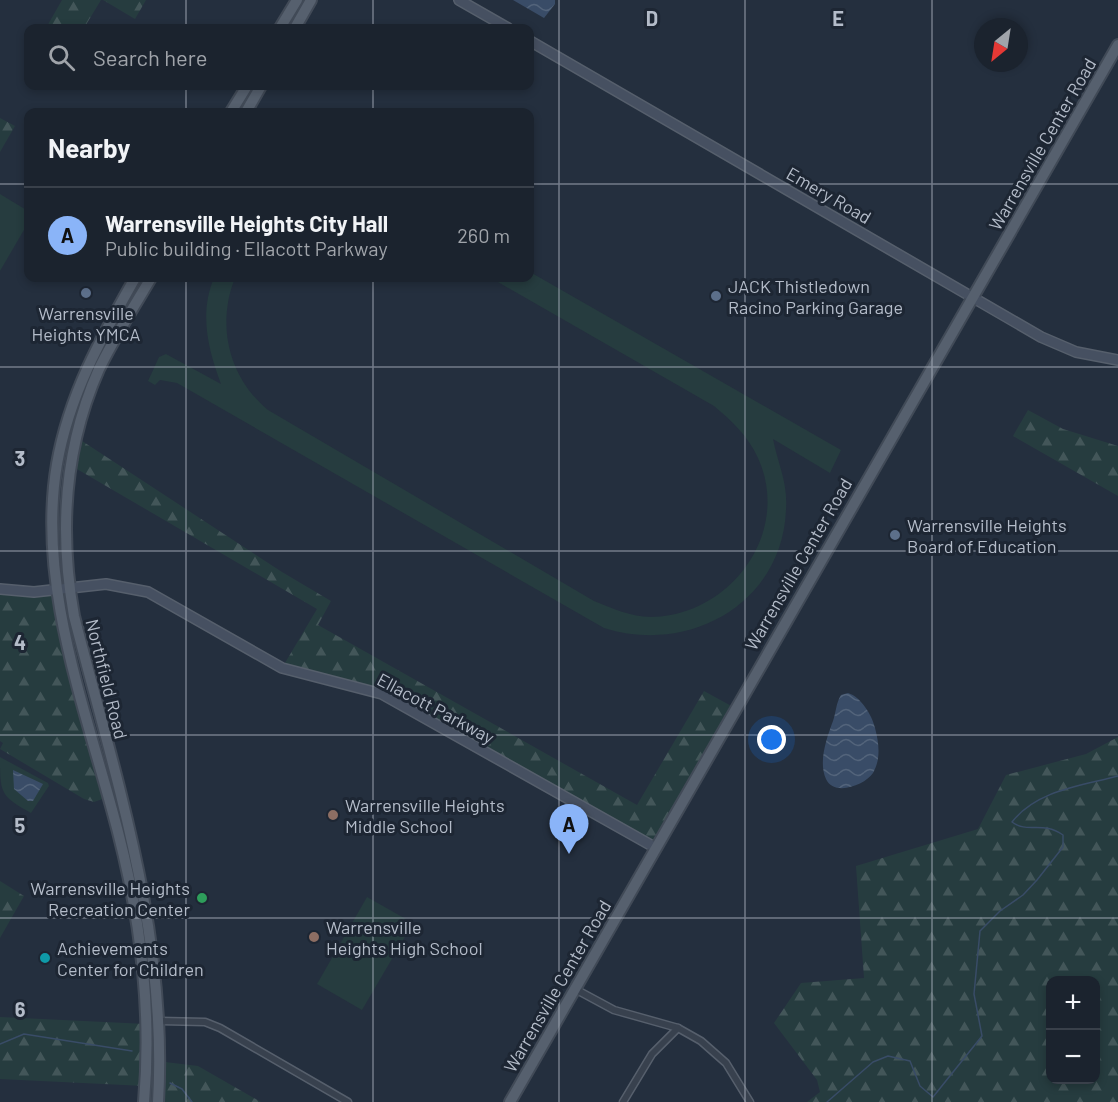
<!DOCTYPE html>
<html lang="en">
<head>
<meta charset="utf-8">
<style>
  body { margin:0; font-family:Barlow,sans-serif; background:#282f3a; color:#f1f3f6 }
  .controls { position:absolute; right:18px; bottom:18px; display:grid; overflow:hidden; border-radius:12px; box-shadow:0 3px 9px #0003 }
  .controls button { width:54px; height:54px; display:grid; place-items:center; padding:0; border:0; border-bottom:2px solid #39404a; background:#1b232e; color:#f1f3f6; font:30px sans-serif }
  .compass { position:absolute; left:974px; top:18px; width:54px; height:54px; border-radius:50%; background:#1b232e; box-shadow:0 3px 9px #0003; rotate:210deg }
  .you { position:absolute; left:772px; top:740px; width:21px; height:21px; margin:-15px; border:4px solid #fff; border-radius:50%; background:#1a73e8; box-shadow:0 0 0 9px #1a73e833 }
  .badge { display:grid; place-items:center; width:39px; height:39px; border-radius:50%; background:#8ab4f8; color:#111; font-size:20px; font-weight:700 }
  .pin { position:absolute; translate:-50% -50px; filter:drop-shadow(0 2px 3px #0008) }
  .pin::after { content:''; position:absolute; top:32px; width:21px; height:18px; background:inherit; clip-path:polygon(0 0,100% 0,50% 100%) }
  .list { margin:0; padding:0; list-style:none }
  h2 { display:flex; justify-content:space-between; align-items:center; height:78px; margin:0; padding:0 24px; font-size:26px }
  h2 small { font-size:20px; font-weight:400; color:#a0a4aa }
  .list li { display:grid; grid-template-columns:39px 1fr auto; gap:18px; align-items:center; box-sizing:border-box; height:96px; padding:0 24px; border-top:2px solid #39404a }
  .list b { display:block; font-size:22px; white-space:nowrap }
  .list p { margin:0; font-size:20px; white-space:nowrap; color:#a0a4aa }
  .list em { font-size:20px; font-style:normal; color:#a0a4aa }
  .icon { flex:none; width:33px; height:33px; fill:none; stroke:currentColor; stroke-width:2; stroke-linecap:round; stroke-linejoin:round }
  .map { position:relative; flex:none; width:1118px; height:1102px; overflow:hidden }
  .search { position:absolute; background:#1b232e; box-shadow:0 3px 9px #0003; left:24px; top:24px; width:510px; height:66px; display:flex; align-items:center; gap:15px; box-sizing:border-box; padding:0 21px; border-radius:12px; color:#a0a4aa; font-size:22px }
  .panel { position:absolute; background:#1b232e; box-shadow:0 3px 9px #0003; left:24px; top:108px; width:510px; height:174px; border-radius:12px }
  .map>svg:first-child { display:block }
  .grass { fill:#263c3f }
  .forest { fill:url(#forest-firs); fill-rule:evenodd }
  .water { fill:url(#water-waves) }
  .lines { fill:none; stroke-linecap:round; stroke-linejoin:round }
  .stream { stroke:#394c67; stroke-width:1.5 }
  .street-casing { stroke:#565f6c; stroke-width:9 }
  .secondary-casing { stroke:#565f6c; stroke-width:12 }
  .primary-casing { stroke:#414a57; stroke-width:14 }
  .street { stroke:#38414e; stroke-width:6 }
  .secondary { stroke:#465061; stroke-width:9 }
  .primary { stroke:#56606e; stroke-width:10 }
  .grid { fill:none; stroke:#b4bcc9; stroke-width:1.5; stroke-opacity:0.55 }
  .service-dot { fill:#5c6f8a; stroke:#1d2633; stroke-width:2 }
  .education-dot { fill:#8d6e63; stroke:#1d2633; stroke-width:2 }
  .leisure-dot { fill:#2e9e5b; stroke:#1d2633; stroke-width:2 }
  .culture-dot { fill:#0f9aa8; stroke:#1d2633; stroke-width:2 }
  .labels { text-anchor:middle; dominant-baseline:central; stroke-width:6; stroke-linejoin:round; paint-order:stroke }
  .street-label { font-size:18px; fill:#b4bcc9; stroke:#1d2633 }
  .poi-label { font-size:18px; fill:#b4bcc9; stroke:#1d2633; text-anchor:start }
  .grid-label { font-size:20px; text-anchor:middle; font-weight:bold; fill:#b4bcc9; stroke:#1d2633; stroke-width:6; stroke-linejoin:round; paint-order:stroke }
</style>
</head>
<body>
<div class="map">
<svg width="1118" height="1102" viewBox="0 0 1118 1102">
  <defs>
    <pattern id="forest-firs" width="22" height="20" patternUnits="userSpaceOnUse" patternTransform="scale(1.5)"><rect width="22" height="20" fill="#263c3f"/><path d="M5 1l3.5 6h-7zM16 11l3.5 6h-7z" fill="#435659"/></pattern>
    <pattern id="water-waves" width="16" height="10" patternUnits="userSpaceOnUse" patternTransform="scale(1.5)"><rect width="16" height="10" fill="#394c67"/><path d="M0 5q4-4 8 0t8 0" fill="none" stroke="#53647b"/></pattern>
  </defs>
  <rect width="100%" height="100%" fill="#242f3e"/>
  <g class="grass">
    <path d="M0 194 28 211V223L0 271Z"/>
    <path d="M530 272 841 450 830 473 773 439C778 465 788 482 786 510 782 604 689 655 604 628L177 383 160 380 155 385 148 381 159 357 166 354 221 384C208 350 199 313 214 278H235C216 325 229 378 268 410L594 601C612 608 631 617 651 617 730 616 792 533 758 458 748 436 732 421 714 406L491 278H530Z"/>
    <path d="M0 757 48 783 49 786 31 813C0 796 0 793 0 757Z"/>
    <path d="M367 897 413 923 362 1010 317 984Z"/>
  </g>
  <g class="forest">
    <path d="M62 0H101L84 28H46Z"/>
    <path d="M103 0H146L135 19Z"/>
    <path d="M0 118 15 126 0 152Z"/>
    <path d="M1028 410 1063 429 1118 446V496L1013 436Z"/>
    <path d="M76 437 282 572 331 601 318 625 637 805 704 691 735 708 656 848 382 694 282 668 317 609 70 465Z"/>
    <path d="M56 590 108 797 94 802 84 799 0 749 3 743 0 741V592Z"/>
    <path d="M1118 737V1102H807L820 1092 817 1080 774 1023 801 983 864 978 856 866 978 829 1006 775 1086 754ZM1050 980H1096V1080H1050Z"/>
    <path d="M0 881 24 896 0 938Z"/>
    <path d="M0 1017 146 1024 145 1086 0 1079Z"/>
    <path d="M165 1062 198 1066 261 1102H158L159 1063Z"/>
  </g>
  <g class="water">
    <path d="M513 0H555V4L544 18Z"/>
    <path d="M848 693C861 697 872 715 875 728 879 743 881 759 873 773 865 785 834 797 826 779 818 762 827 737 833 721 836 712 836 703 841 695Z"/>
    <path d="M13 770 43 784 33 801H28L14 789Z"/>
  </g>
  <g class="lines">
    <g class="stream">
      <path d="M0 1044 24 1034 132 1051"/>
      <path d="M170 1083 182 1089 192 1102"/>
      <path d="M827 1102 873 1062 888 1056 910 1061 920 1086 933 1097 982 1036 974 994 980 931 1000 911 1023 895 1037 880 1063 847V835C1042 820 1028 834 1012 822 1037 790 1081 786 1118 776"/>
    </g>
    <defs>
      <g id="street">
        <path d="M575 989 614 1010 678 1028 701 1041 726 1063 750 1102"/>
        <path d="M160 1021 205 1022 220 1028 348 1102"/>
        <path d="M623 1102 652 1054 678 1028"/>
      </g>
      <g id="secondary">
        <path d="M459 0 508 28"/>
        <path d="M530 41 1041 337 1076 352 1118 360"/>
        <path d="M0 589 34 592 106 584 148 592 282 668 382 694 656 848"/>
      </g>
      <g id="primary">
        <path d="M280 28 297 0"/>
        <path d="M295 28 311 0"/>
        <path d="M231 112 247 86"/>
        <path d="M246 112 261 86"/>
        <path d="M135 278C101 338 69 395 57 464 36 586 88 715 118 832 141 921 152 1011 144 1102"/>
        <path d="M151 278C133 308 114 338 99 369 64 448 59 532 74 616 115 776 168 935 158 1102"/>
        <path d="M510 1102 1118 45"/>
      </g>
    </defs>
    <use href="#street" class="street-casing"/>
    <use href="#secondary" class="secondary-casing"/>
    <use href="#primary" class="primary-casing"/>
    <use href="#street" class="street"/>
    <use href="#secondary" class="secondary"/>
    <use href="#primary" class="primary"/>
  </g>
  <path class="grid" d="M186 0V28M373 0V28M559 0V1102M745 0V1102M932 0V1102M186 86V112M373 86V112M0 184H28M530 184H1118M186 278V1102M373 278V1102M0 367H1118M0 551H1118M0 735H1118M0 918H1118"/>
  <g class="service-dot">
    <circle cx="86" cy="293" r="6"/>
    <circle cx="716" cy="296" r="6"/>
    <circle cx="895" cy="535" r="6"/>
  </g>
  <g class="education-dot">
    <circle cx="333" cy="815" r="6"/>
    <circle cx="314" cy="937" r="6"/>
  </g>
  <circle class="leisure-dot" cx="202" cy="898" r="6"/>
  <circle class="culture-dot" cx="45" cy="958" r="6"/>
  <g class="labels">
    <g class="street-label">
      <text transform="translate(1042 144) rotate(-60)">Warrensville Center Road</text>
      <text transform="translate(829 195) rotate(30)">Emery Road</text>
      <text transform="translate(798 564) rotate(-60)">Warrensville Center Road</text>
      <text transform="translate(107 679) rotate(76)">Northfield Road</text>
      <text transform="translate(436 708) rotate(28)">Ellacott Parkway</text>
      <text transform="translate(557 986) rotate(-60)">Warrensville Center Road</text>
    </g>
    <g class="poi-label">
      <text x="728" y="286">JACK Thistledown<tspan x="728" dy="21">Racino Parking Garage</tspan></text>
      <text x="86" y="313" text-anchor="middle">Warrensville<tspan x="86" dy="21">Heights YMCA</tspan></text>
      <text x="907" y="525">Warrensville Heights<tspan x="907" dy="21">Board of Education</tspan></text>
      <text x="345" y="805">Warrensville Heights<tspan x="345" dy="21">Middle School</tspan></text>
      <text x="190" y="888" text-anchor="end">Warrensville Heights<tspan x="190" dy="21">Recreation Center</tspan></text>
      <text x="326" y="927">Warrensville<tspan x="326" dy="21">Heights High School</tspan></text>
      <text x="57" y="948">Achievements<tspan x="57" dy="21">Center for Children</tspan></text>
    </g>
  </g>
  <g class="grid-label">
    <text x="652" y="26">D</text>
    <text x="838" y="26">E</text>
    <text x="20" y="466">3</text>
    <text x="20" y="650">4</text>
    <text x="20" y="833">5</text>
    <text x="20" y="1017">6</text>
  </g>
</svg>
<div class="controls">
<button>+</button>
<button>−</button>
</div>
<svg class="compass" viewBox="-18 -18 36 36"><path d="M0-13l5 13h-10z" fill="#e53935"/><path d="M0 13l5-13h-10z" fill="#a0a4aa"/></svg>
<div class="you"></div>
<div class="pin badge" style="left:569px;top:854px">A</div>
<div class="search"><svg class="icon" aria-label="search" viewBox="0 0 24 24"><circle cx="10" cy="10" r="6"/><path d="M15 15l6 6"/></svg>Search here</div>
<section class="panel">
<h2>Nearby<small></small></h2>
<ul class="list">
<li><span class="badge">A</span><div><b>Warrensville Heights City Hall</b><p>Public building · Ellacott Parkway</p></div><em>260 m</em></li>
</ul>
</section>
</div>
</body>
</html>
